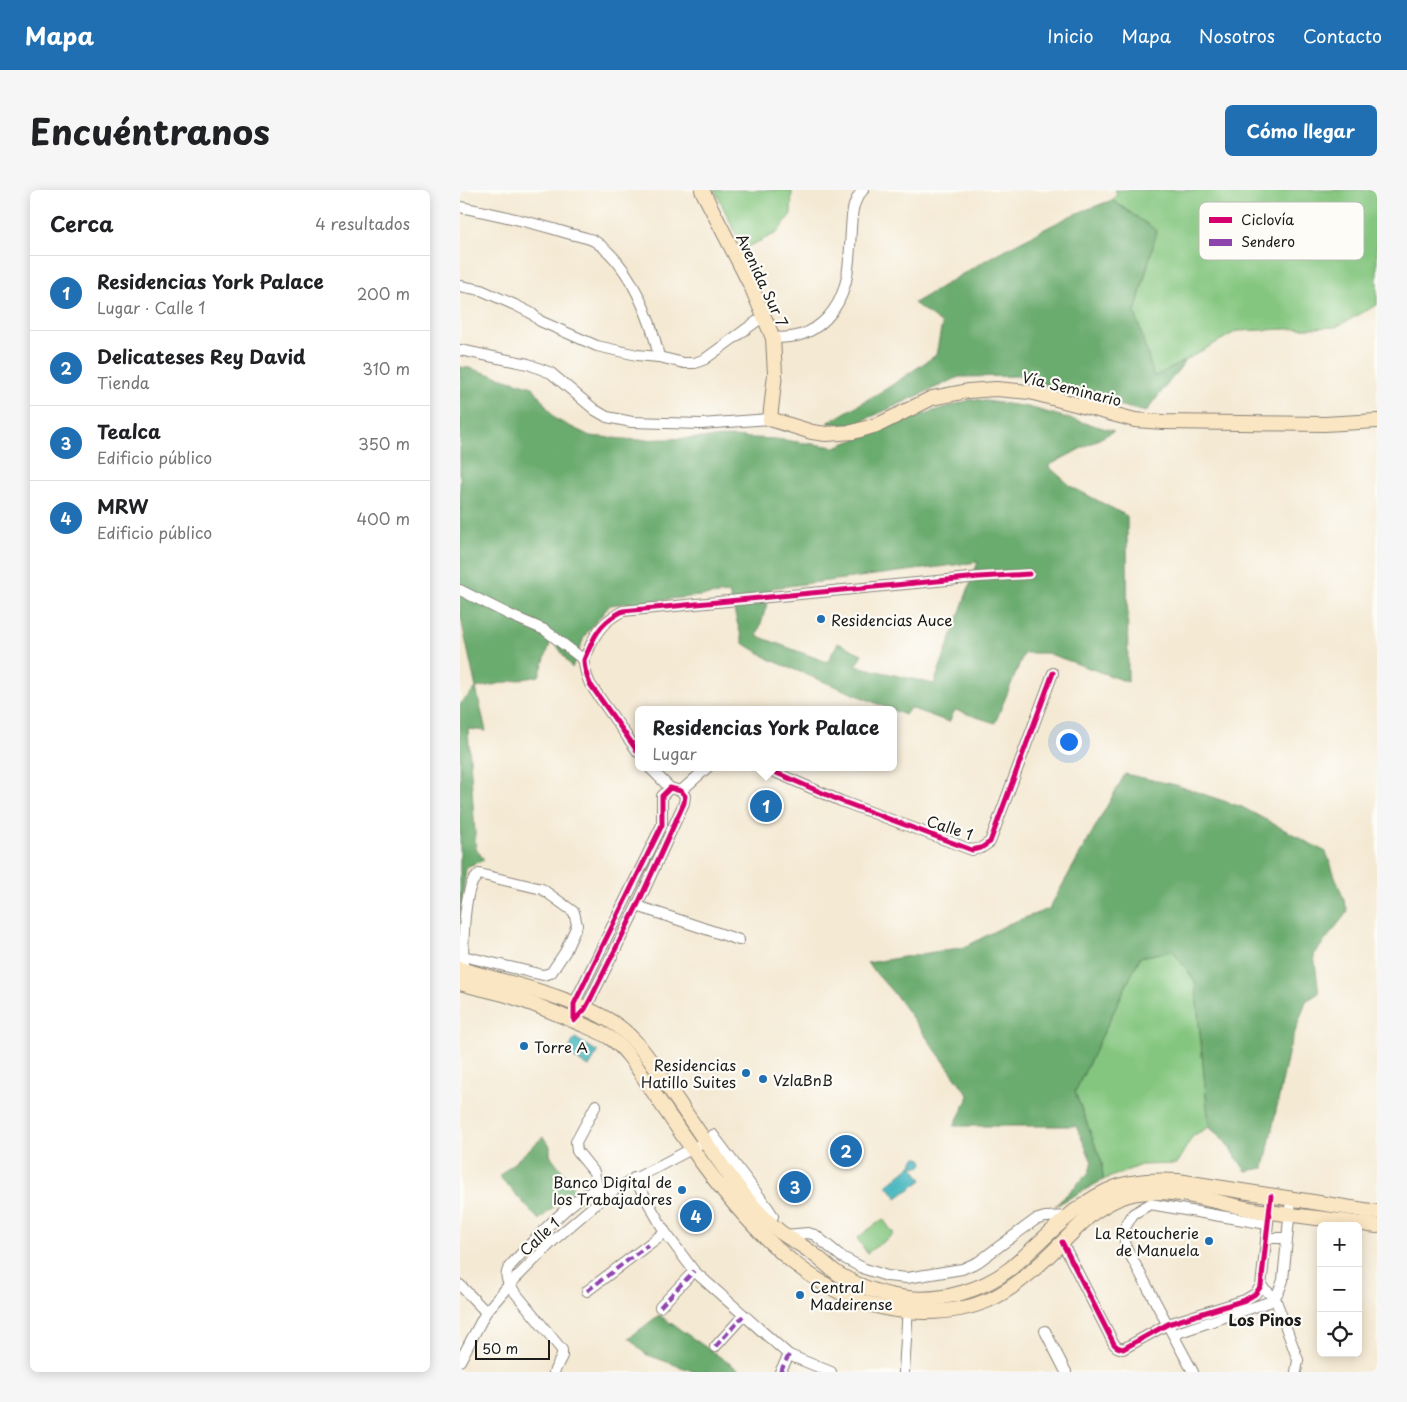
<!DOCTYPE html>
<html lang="es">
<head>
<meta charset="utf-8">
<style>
  body { margin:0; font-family:"Playpen Sans",sans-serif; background:#f6f6f6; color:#202124 }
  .controls { position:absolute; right:15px; bottom:15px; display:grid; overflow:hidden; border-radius:8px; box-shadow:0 2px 12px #0003 }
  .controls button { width:45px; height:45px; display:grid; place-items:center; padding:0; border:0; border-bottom:1px solid #e0e0e0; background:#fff; color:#202124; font:25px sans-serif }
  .scale { position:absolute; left:15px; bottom:12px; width:75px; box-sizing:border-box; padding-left:5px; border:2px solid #1c1c1c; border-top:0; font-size:14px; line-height:18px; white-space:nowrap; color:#1c1c1c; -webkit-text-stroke:4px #fdfcf7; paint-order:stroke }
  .you { position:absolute; left:608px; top:551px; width:18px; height:18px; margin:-12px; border:4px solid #fff; border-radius:50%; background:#1a73e8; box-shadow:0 0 0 8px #1a73e833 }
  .badge { display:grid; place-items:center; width:32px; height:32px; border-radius:50%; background:#1f6fb2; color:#fff; font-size:16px; font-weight:700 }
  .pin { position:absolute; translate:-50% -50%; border:2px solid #fff; box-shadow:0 1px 5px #0006 }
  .popup { position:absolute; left:175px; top:516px; width:262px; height:65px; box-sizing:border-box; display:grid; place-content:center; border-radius:8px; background:#fff; filter:drop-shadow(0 1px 4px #0005); font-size:16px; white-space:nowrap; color:#757577 }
  .popup b { font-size:19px; color:#202124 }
  .popup::after { content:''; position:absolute; left:50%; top:100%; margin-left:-10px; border:10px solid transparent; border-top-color:#fff }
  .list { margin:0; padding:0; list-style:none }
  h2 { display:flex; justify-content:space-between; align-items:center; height:65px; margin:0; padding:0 20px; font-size:21px }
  h2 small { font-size:16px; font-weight:400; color:#757577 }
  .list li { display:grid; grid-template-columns:32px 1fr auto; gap:15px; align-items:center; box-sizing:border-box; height:75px; padding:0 20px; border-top:1px solid #e0e0e0 }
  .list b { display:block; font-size:19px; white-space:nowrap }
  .list p { margin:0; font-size:16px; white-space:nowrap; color:#757577 }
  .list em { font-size:16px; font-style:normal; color:#757577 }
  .icon { flex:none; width:28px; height:28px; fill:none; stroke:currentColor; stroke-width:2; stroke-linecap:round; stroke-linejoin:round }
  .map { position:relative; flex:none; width:917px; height:1182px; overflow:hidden; border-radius:8px }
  header { display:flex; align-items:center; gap:30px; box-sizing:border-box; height:70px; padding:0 25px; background:#1f6fb2; color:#fff }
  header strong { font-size:24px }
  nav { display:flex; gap:28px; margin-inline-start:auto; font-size:18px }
  .intro { display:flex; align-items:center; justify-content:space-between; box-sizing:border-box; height:120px; padding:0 30px }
  h1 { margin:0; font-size:35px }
  .button { padding:12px 22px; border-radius:8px; background:#1f6fb2; color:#fff; font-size:18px; font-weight:700 }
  main { display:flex; gap:30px; padding:0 30px }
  aside { flex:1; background:#fff; border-radius:8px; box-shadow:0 2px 12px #0003 }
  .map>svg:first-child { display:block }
  .green { fill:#84c67f; stroke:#50714e }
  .forest { fill:#6bab6e; stroke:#446445; fill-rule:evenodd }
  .water { fill:#48b7c0; stroke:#326a6e }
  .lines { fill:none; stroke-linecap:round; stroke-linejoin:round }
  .street-casing { stroke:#888278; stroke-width:12 }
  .secondary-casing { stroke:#888278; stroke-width:16 }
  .street { stroke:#fff; stroke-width:10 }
  .secondary { stroke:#fbe6c3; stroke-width:14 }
  .quiet { stroke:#8e44ad; stroke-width:4; stroke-dasharray:8 4; stroke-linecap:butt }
  .cycleway-casing { stroke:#fdfcf7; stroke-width:8 }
  .cycleway { stroke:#d6006c; stroke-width:5 }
  .poi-dot { fill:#1f6fb2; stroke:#fdfcf7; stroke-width:2 }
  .labels { text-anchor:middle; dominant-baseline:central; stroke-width:4.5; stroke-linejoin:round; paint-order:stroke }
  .street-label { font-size:15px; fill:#1c1c1c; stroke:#fdfcf7 }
  .poi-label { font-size:15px; fill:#1c1c1c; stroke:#fdfcf7; text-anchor:start }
  .neighbourhood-label { font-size:16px; font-weight:bold; fill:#1c1c1c; stroke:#fdfcf7 }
  .key { fill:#fdfcf7; stroke:#bab9b5; stroke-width:1 }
  .key-label { font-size:14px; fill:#1c1c1c }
</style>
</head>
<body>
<header>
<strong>Mapa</strong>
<nav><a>Inicio</a><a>Mapa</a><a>Nosotros</a><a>Contacto</a></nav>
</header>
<div class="intro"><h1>Encuéntranos</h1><a class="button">Cómo llegar</a></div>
<main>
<aside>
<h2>Cerca<small>4 resultados</small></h2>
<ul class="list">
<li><span class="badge">1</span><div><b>Residencias York Palace</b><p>Lugar · Calle 1</p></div><em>200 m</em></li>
<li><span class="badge">2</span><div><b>Delicateses Rey David</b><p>Tienda</p></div><em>310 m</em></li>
<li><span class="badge">3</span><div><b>Tealca</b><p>Edificio público</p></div><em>350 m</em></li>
<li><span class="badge">4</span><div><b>MRW</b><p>Edificio público</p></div><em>400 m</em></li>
</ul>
</aside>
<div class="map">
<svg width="917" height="1182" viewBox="0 0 917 1182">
  <rect width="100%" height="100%" fill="#fdfcf7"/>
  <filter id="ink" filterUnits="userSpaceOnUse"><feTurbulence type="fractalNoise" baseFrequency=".02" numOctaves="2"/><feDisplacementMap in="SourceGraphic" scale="10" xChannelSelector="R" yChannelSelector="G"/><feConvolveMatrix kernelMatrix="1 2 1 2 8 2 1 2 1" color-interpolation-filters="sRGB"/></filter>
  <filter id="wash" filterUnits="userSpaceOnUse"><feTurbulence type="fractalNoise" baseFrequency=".0096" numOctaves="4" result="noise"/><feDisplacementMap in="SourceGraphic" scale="20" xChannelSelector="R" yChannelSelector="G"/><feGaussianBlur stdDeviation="1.12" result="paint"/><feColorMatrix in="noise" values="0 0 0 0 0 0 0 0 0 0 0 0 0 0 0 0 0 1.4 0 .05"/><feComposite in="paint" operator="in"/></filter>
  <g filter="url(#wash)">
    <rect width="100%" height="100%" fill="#f4e9d3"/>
    <g class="green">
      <path d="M255 0H332L331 24 317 43 283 59Z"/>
      <path d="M655 0H917V115L876 137 777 141 694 188 675 122 697 41 652 10 657 4Z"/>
      <path d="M714 760 735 791 749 937 733 946 716 974 681 975 643 990 642 973 615 902 680 767Z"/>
      <path d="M423 1029 434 1044 407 1063 397 1048Z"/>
    </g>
    <g class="forest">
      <path d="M652 10 697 41 675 122 694 187 726 170 686 222 632 209 559 186 499 187 393 235 367 233 429 197 476 165 482 134 454 113 536 64 612 25Z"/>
      <path d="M0 177 9 178 73 197 95 229 130 246 175 250 270 247 316 249 375 257 447 229 513 209 568 217 654 241 588 276 612 297 667 326 668 492 587 463H564L535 533 495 520 489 532 450 518 445 525 311 470 283 453 269 403 150 415 125 445 112 478 92 448 79 486 16 498 26 541 8 539 16 658 24 670 6 677 0 735V514L16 498 0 424ZM518 372 474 494 396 476 402 464 378 453 367 472 297 446 312 398Z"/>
      <path d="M665 584 716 595 782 617 866 662 888 721 854 765 859 803 846 811 829 859 804 978 786 981 763 949 749 937 735 791 713 761 680 767 615 902 642 973 643 990 595 1016 629 982 632 972 616 936H494L509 906 437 807 407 773 505 757 548 734 589 719Z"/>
      <path d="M83 947 90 956V965L115 998 79 1030 39 986Z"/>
      <path d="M199 1125 282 1182H235L185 1164 169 1148Z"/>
    </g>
    <g class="water">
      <path d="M115 848 138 862 129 877 106 863Z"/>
      <path d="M456 967 462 969 463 974 460 977 455 976 453 977 462 990 437 1008 427 995 453 974V971Z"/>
    </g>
  </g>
  <g filter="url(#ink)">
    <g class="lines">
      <defs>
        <g id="street">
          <path d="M0 17C36 24 72 32 107 43 116 46 128 47 136 52 170 75 191 128 199 167"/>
          <path d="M0 96 21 100 55 115 71 123 80 131 137 156 177 165 199 167 224 173H235L245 169 304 126"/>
          <path d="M313 148C335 148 350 145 366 129 390 105 389 72 391 39 392 24 392 12 403 0"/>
          <path d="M0 160 68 174 91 183 135 220 147 227 172 232 241 234 310 229"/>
          <path d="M0 400 52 426 85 440 124 470"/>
          <path d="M178 562 130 494C127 487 124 478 124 470 125 467 127 463 129 459 136 441 145 430 163 421L519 387 569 384"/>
          <path d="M189 577 210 598"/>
          <path d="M303 577 381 611 512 660 521 658 530 652 593 483"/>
          <path d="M210 598 221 601 225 606 224 613 177 716 131 808 125 819 114 831V814L202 635V606Z"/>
          <path d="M221 601 248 577"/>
          <path d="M177 716 279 750"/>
          <path d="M3 780C3 759 3 711 12 693 13 690 17 687 19 684L82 699 114 722 117 735 105 762 91 783 83 785 3 766"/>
          <path d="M136 915 116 952 117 961 134 982 138 1000"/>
          <path d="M253 945 308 1018 313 1026 310 1032"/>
          <path d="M174 988 205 1042 234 1081 329 1165 371 1182"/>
          <path d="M325 1045 348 1043 355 1045 382 1067 405 1079 427 1086 447 1088 502 1079 518 1072 575 1030 585 1027 610 1026"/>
          <path d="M806 1048H827"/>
          <path d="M602 1052 654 1154 657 1157 663 1159 708 1134 785 1110 795 1104 801 1096 811 1006"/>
          <path d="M0 1095 26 1122"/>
          <path d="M801 1096 815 1108 838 1170 836 1182"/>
          <path d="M127 1101 205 1042"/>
          <path d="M200 1117 234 1081"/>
          <path d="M585 1141 606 1182"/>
          <path d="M714 1144 809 1112C817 1106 820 1100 823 1090L831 1009"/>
          <path d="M255 1157 283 1126"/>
          <path d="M0 1171 26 1122 49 1095 95 1049 150 1002 237 956"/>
          <path d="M94 1182 102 1166V1160L49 1095C46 1087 45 1084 50 1076 66 1059 117 1001 138 1000 142 999 147 1001 150 1002"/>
          <path d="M320 1182 329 1165"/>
          <path d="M444 1182 448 1116"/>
          <path d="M733 1182 666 1057 663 1041 673 1024 690 1014 807 1034"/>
        </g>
        <g id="secondary">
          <path d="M242 0 291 96 313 148 315 184 310 229 352 242 366 244 393 242 420 234 472 208 508 201 536 199 570 202 675 230 703 232 864 234 917 231"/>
          <path d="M0 779C48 793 118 808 158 836 181 853 195 878 211 901 232 932 252 962 274 992 287 1010 302 1027 319 1041 330 1049 342 1055 352 1063 362 1070 370 1079 380 1085 400 1097 424 1105 447 1108 483 1112 523 1100 551 1078 585 1050 614 1013 656 997 676 990 697 990 718 991L917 1022"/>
          <path d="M0 793C17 798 34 801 50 806 72 813 93 822 114 831 127 837 141 841 153 850 169 862 179 881 190 897 204 918 218 939 233 960 288 1038 363 1124 466 1122 488 1122 508 1119 529 1110 570 1091 600 1052 633 1023 646 1014 662 1005 678 1003 718 998 757 1013 795 1020 836 1026 877 1030 917 1036"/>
        </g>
      </defs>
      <use href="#street" class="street-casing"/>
      <use href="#secondary" class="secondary-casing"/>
      <use href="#street" class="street"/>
      <use href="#secondary" class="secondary"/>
      <g class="quiet">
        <path d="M127 1101 188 1055"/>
        <path d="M200 1117 234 1081"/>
        <path d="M255 1157 283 1126"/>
        <path d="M320 1182 329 1165"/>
      </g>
      <defs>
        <g id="cycleway">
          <path d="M178 562 130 494C127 487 124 478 124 470 125 467 127 463 129 459 136 441 145 430 163 421L519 387 569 384"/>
          <path d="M303 577 381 611 512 660 521 658 530 652 593 483"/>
          <path d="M210 598 221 601 225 606 224 613 177 716 131 808 125 819 114 831V814L202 635V606Z"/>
          <path d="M602 1052 654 1154 657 1157 663 1159 708 1134 785 1110 795 1104 801 1096 811 1006"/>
        </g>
      </defs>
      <use href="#cycleway" class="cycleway-casing"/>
      <use href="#cycleway" class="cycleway"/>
    </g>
  </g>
  <g class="poi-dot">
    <circle cx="361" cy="429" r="5"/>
    <circle cx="64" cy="856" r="5"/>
    <circle cx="286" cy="883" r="5"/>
    <circle cx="303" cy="889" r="5"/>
    <circle cx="222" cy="1000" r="5"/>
    <circle cx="749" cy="1051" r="5"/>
    <circle cx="340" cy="1105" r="5"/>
  </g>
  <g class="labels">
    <g class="street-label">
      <text transform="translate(303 90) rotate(65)">Avenida Sur 7</text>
      <text transform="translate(612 198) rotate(14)">Vía Seminario</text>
      <text transform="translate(490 637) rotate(18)">Calle 1</text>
      <text transform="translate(79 1046) rotate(-43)">Calle 1</text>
    </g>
    <g class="poi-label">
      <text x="371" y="429">Residencias Auce</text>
      <text x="74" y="856">Torre A</text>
      <text x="276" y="874" text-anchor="end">Residencias<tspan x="276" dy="17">Hatillo Suites</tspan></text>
      <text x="313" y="889">VzlaBnB</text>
      <text x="212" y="991" text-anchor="end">Banco Digital de<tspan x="212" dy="17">los Trabajadores</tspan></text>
      <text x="739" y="1042" text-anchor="end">La Retoucherie<tspan x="739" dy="17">de Manuela</tspan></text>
      <text x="350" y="1096">Central<tspan x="350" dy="17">Madeirense</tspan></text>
    </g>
    <g class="neighbourhood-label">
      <text x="805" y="1129">Los Pinos</text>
    </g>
  </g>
  <rect x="739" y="12" width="165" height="58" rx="8" class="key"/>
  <rect x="749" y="27" width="23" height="6" fill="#d6006c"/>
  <rect x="749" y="49" width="23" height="7" fill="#8e44ad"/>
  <g class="key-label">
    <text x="781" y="35">Ciclovía</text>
    <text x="781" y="57">Sendero</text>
  </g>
</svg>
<div class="controls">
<button>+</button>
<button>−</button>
<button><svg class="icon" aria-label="locate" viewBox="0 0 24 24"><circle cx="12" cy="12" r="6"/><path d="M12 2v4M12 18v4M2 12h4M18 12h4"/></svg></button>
</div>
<div class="scale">50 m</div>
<div class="you"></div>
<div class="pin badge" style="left:306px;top:616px">1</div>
<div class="popup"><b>Residencias York Palace</b>Lugar</div>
<div class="pin badge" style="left:386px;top:961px">2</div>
<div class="pin badge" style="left:335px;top:997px">3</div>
<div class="pin badge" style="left:236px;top:1026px">4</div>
</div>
</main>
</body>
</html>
